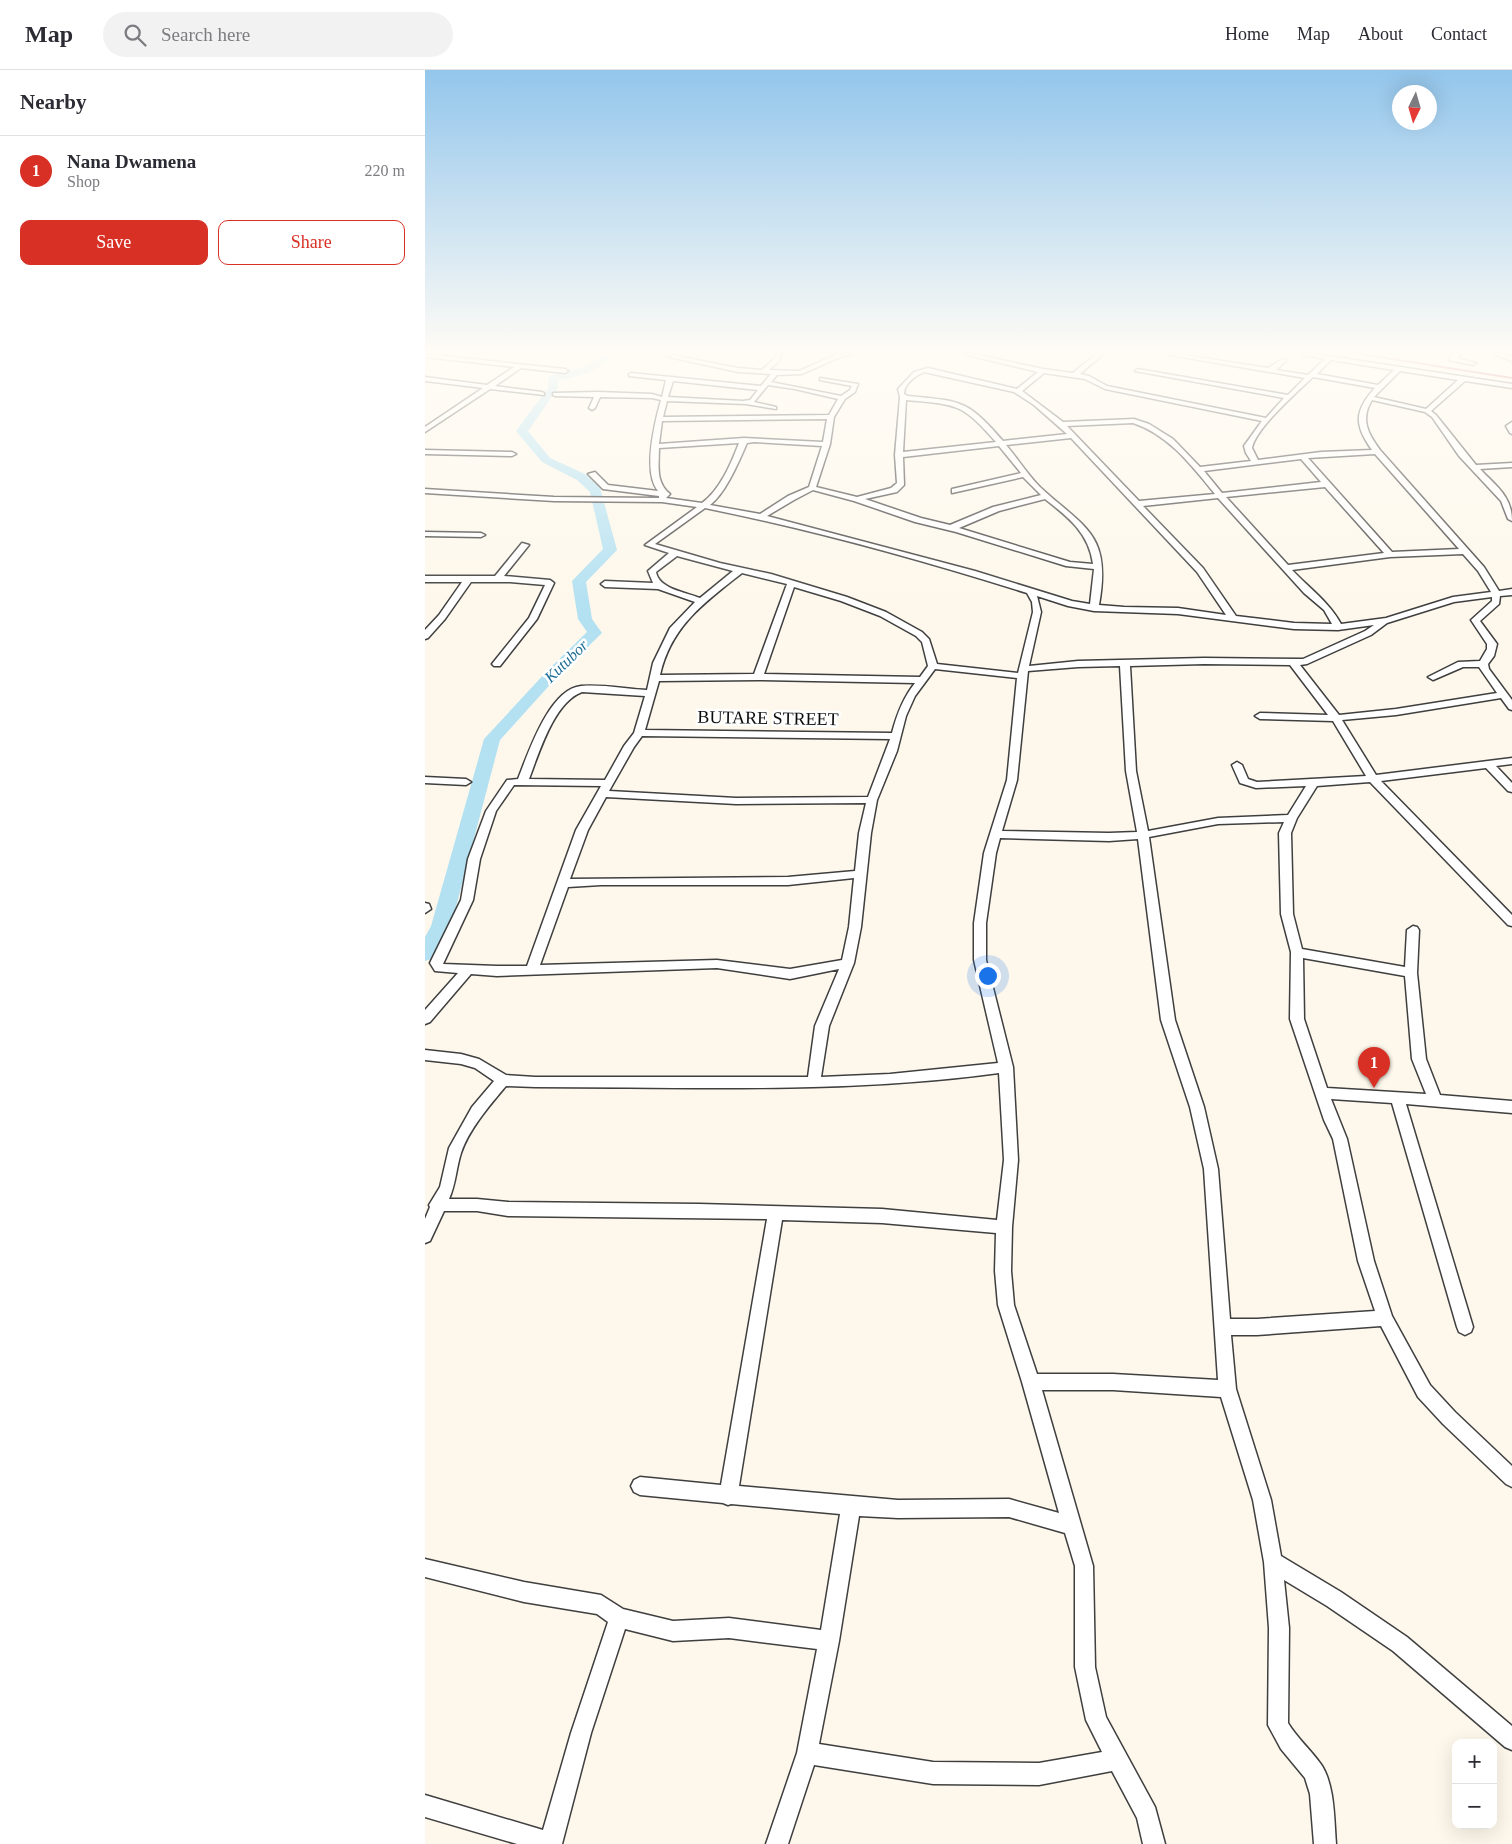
<!DOCTYPE html>
<html lang="en">
<head>
<meta charset="utf-8">
<style>
  body { margin:0; font-family:Georgia,serif; background:#f2f2f3; color:#2b2b33 }
  .controls { position:absolute; right:15px; bottom:15px; display:grid; overflow:hidden; border-radius:10px; box-shadow:0 5px 20px #0002 }
  .controls button { width:45px; height:45px; display:grid; place-items:center; padding:0; border:0; border-bottom:1px solid #e1e1e2; background:#fff; color:#2b2b33; font:25px sans-serif }
  .compass { position:absolute; left:967px; top:15px; width:45px; height:45px; border-radius:50%; background:#fff; box-shadow:0 5px 20px #0002; rotate:185deg }
  .you { position:absolute; left:562px; top:905px; width:18px; height:18px; margin:-12px; border:4px solid #fff; border-radius:50%; background:#1a73e8; box-shadow:0 0 0 8px #1a73e833 }
  .badge { display:grid; place-items:center; width:32px; height:32px; border-radius:50%; background:#d93025; color:#fff; font-size:16px; font-weight:700 }
  .pin { position:absolute; translate:-50% -41px; filter:drop-shadow(0 1px 2px #0008) }
  .pin::after { content:''; position:absolute; top:26px; width:18px; height:15px; background:inherit; clip-path:polygon(0 0,100% 0,50% 100%) }
  .list { margin:0; padding:0; list-style:none }
  h2 { display:flex; justify-content:space-between; align-items:center; height:65px; margin:0; padding:0 20px; font-size:21px }
  h2 small { font-size:16px; font-weight:400; color:#7c7c81 }
  .list li { display:grid; grid-template-columns:32px 1fr auto; gap:15px; align-items:center; box-sizing:border-box; height:70px; padding:0 20px; border-top:1px solid #e1e1e2 }
  .list b { display:block; font-size:19px; white-space:nowrap }
  .list p { margin:0; font-size:16px; white-space:nowrap; color:#7c7c81 }
  .list em { font-size:16px; font-style:normal; color:#7c7c81 }
  .actions { display:flex; gap:10px; padding:15px 20px }
  .actions a { flex:1; padding:11px 0; border:1px solid #d93025; border-radius:10px; text-align:center; font-size:18px; color:#d93025 }
  .actions .main { background:#d93025; color:#fff }
  .icon { flex:none; width:28px; height:28px; fill:none; stroke:currentColor; stroke-width:2; stroke-linecap:round; stroke-linejoin:round }
  .map { position:relative; flex:none; width:1087px; height:1774px; overflow:hidden }
  header { display:flex; align-items:center; gap:30px; box-sizing:border-box; height:70px; padding:0 25px; background:#fff; border-bottom:1px solid #e1e1e2 }
  header strong { font-size:24px }
  nav { display:flex; gap:28px; margin-inline-start:auto; font-size:18px }
  .search { width:350px; height:45px; background:#f2f2f3; display:flex; align-items:center; gap:12px; box-sizing:border-box; padding:0 18px; border-radius:28px; color:#7c7c81; font-size:19px }
  main { display:flex }
  aside { flex:1; background:#fff }
  .map>svg:first-child { display:block }
  .lines { fill:none; stroke-linecap:round; stroke-linejoin:round }
  .river { fill:#b4e1f2; fill-rule:evenodd }
  .minor-casing { stroke:#3f3f3f; stroke-width:3 }
  .minor { fill:#fff; fill-rule:evenodd }
  .rail { stroke:#b32d41; stroke-width:2 }
  .labels { text-anchor:middle; dominant-baseline:central; stroke-width:5; stroke-linejoin:round; paint-order:stroke }
  .far-water-label { font-size:16px; font-style:italic; fill:#1d6d95; stroke:#fff }
  .street-label { font-size:18px; fill:#0c0c0c; stroke:#fff }
</style>
</head>
<body>
<header>
<strong>Map</strong>
<div class="search"><svg class="icon" aria-label="search" viewBox="0 0 24 24"><circle cx="10" cy="10" r="6"/><path d="M15 15l6 6"/></svg>Search here</div>
<nav><a>Home</a><a>Map</a><a>About</a><a>Contact</a></nav>
</header>
<main>
<aside>
<h2>Nearby<small></small></h2>
<ul class="list">
<li><span class="badge">1</span><div><b>Nana Dwamena</b><p>Shop</p></div><em>220 m</em></li>
</ul>
<div class="actions"><a class="main">Save</a><a>Share</a></div>
</aside>
<div class="map">
<svg width="1087" height="1774" viewBox="0 0 1087 1774">
  <rect width="100%" height="100%" fill="#fef8ec"/>
  <g class="lines">
    <path class="river" d="M179 284H189C174 302 155 306 133 310V318L103 361 125 388 160 404 175 418 192 480 161 512 167 549 177 563 131 608 75 670 26 856 7 889 0 891V867L6 856 59 669 121 602 162 562 153 549 147 511 178 479 165 422 152 410 117 392 91 361 123 318 124 306 162 296Z"/>
    <defs>
      <g id="minor">
        <path d="M0 284 140 299 143 301 140 303 96 298 70 316 117 322 119 323V325L65 319 0 362V357L58 318 0 311V307L62 315 89 297 0 287Z"/>
        <path d="M351 284H357L354 291 344 300 374 301 412 284H428L415 287 377 304 352 305 346 312 416 326 425 320 427 316 395 310V308L433 314 430 322 420 329 409 347 405 374 391 417 432 427 466 418 472 413 470 385 475 327 473 319 489 302 503 298 592 319 613 302 538 284H549L618 299 648 303 671 284H678L655 304 664 306 682 316 841 348 859 328 710 301 713 299 863 325 880 308 739 284H752L843 298 859 288 861 291 851 300 883 305 900 289 876 284H890L1087 314V318L1040 311 1006 341 1011 345 1051 395 1087 393V397L1055 399C1071 416 1087 426 1087 451L1083 449 1076 431 1034 386 1007 347 1000 342 947 330C935 349 943 364 955 380L1059 497 1074 521 1087 519V525L1075 526 1074 534 1055 551 1072 574 1069 586 1063 594 1064 599 1087 630V640L1084 639 1076 628 971 645 917 650 951 705 1087 688V694L1071 696 1087 713V722L1083 721 1061 698 956 711 1087 845V856L1083 855 945 712 892 716 872 748 866 763 868 844 877 879 980 897 982 860 988 856 992 857 994 860 992 903 1001 989 1015 1025 1087 1031V1043L981 1034 1048 1257 1046 1262 1040 1265 1034 1262 1032 1257 967 1033 906 1029 922 1069 949 1191 967 1246 1005 1315 1030 1342 1087 1396V1417L1081 1414 1018 1354 993 1327 956 1256 832 1265H806L811 1319 846 1430 856 1486 916 1522 982 1567 1087 1656V1680L1080 1677 968 1581 902 1536 859 1510 864 1558 863 1653C872 1668 885 1679 895 1693 910 1713 909 1750 911 1774H889L885 1724 880 1708 856 1679 843 1655 844 1558 839 1492 828 1430 796 1327 688 1320H617L668 1496 670 1597 681 1647 730 1737 740 1774H718L712 1748 687 1701 614 1715 508 1714 389 1695 363 1774H341L372 1683 392 1579 304 1568 248 1571 200 1559 166 1663 137 1774H92L0 1747V1725L118 1760 146 1663 183 1552 172 1544 99 1532 0 1507V1489L99 1512 176 1525 198 1539 248 1551 304 1548 396 1560 415 1444 306 1434 303 1435 298 1433 215 1425 209 1422 206 1416 209 1410 215 1407 296 1415 342 1149 83 1146 52 1141H19L5 1171 0 1173V1149L5 1137 4 1135 15 1117 24 1078 47 1037 69 1011 50 998 36 994 0 990V980L36 984 54 989 81 1005 110 1007H383L390 956 414 899 365 909 292 898 72 906 46 904 5 952 0 954V940L33 903 10 901 5 893 36 830 43 789 61 741 82 710 93 709C103 684 124 619 156 616 177 614 201 619 222 620L228 593 245 558 270 532 233 519 180 517 176 514 180 511 228 513 223 501 244 483 220 475 272 437 237 432 129 431 0 423V419L129 427 234 428V426L178 419 163 404 170 402 183 415 233 421C217 402 230 352 236 330L227 328 175 327 170 338 167 340 164 338 169 327 130 326 128 325V323L173 322 227 324 237 327 241 310 204 306V304L206 303 336 316 346 304 313 302 244 287 247 285 313 298 337 300 349 289ZM906 290 969 300 953 315 892 304ZM975 301 1033 310 1001 339 949 327ZM499 302 589 322 609 335 642 364 578 371C542 329 535 331 483 326L479 324C479 314 490 306 499 302ZM619 303 660 309 680 319 837 351 819 376 821 383 826 391 775 397 748 369 724 354 709 349 638 352 597 321ZM888 307 950 318C929 341 929 355 947 380L896 382 833 390 827 378C831 358 872 322 888 307ZM248 311 333 320 325 330 318 331 243 327ZM343 315 370 319 413 329 404 345 238 347 242 331 321 334 351 339V337L329 332ZM481 330C532 335 536 332 571 372L478 382ZM402 349 398 372 319 368 234 374 237 351ZM708 353C744 365 767 396 790 424L714 431 642 356ZM646 368 772 502 801 545 753 538 699 537 674 535C687 463 659 458 615 417 602 404 593 389 581 375ZM329 372 397 376 384 417 363 426 335 444 285 435C301 423 314 391 322 373ZM314 373C306 394 295 420 277 433L241 428 245 424C230 412 234 395 234 378ZM574 376 596 403 527 419V423L598 407 616 425 568 437 525 455 496 448 440 429 472 422 479 415 478 387ZM950 384 1034 479 967 482 883 388ZM876 389 896 412 797 423 779 401ZM900 417 959 483 863 495 801 427ZM388 420 429 431 490 452 531 462 641 496 669 499 665 534 647 531 550 501 342 446 369 430ZM793 428 879 523 899 540 907 554 869 553 811 546 778 498 718 436ZM620 429C643 447 664 463 668 494L645 492 534 458 574 441ZM280 438C389 460 497 490 602 523L607 532 608 542 593 603 512 594 504 569 497 562 461 542 422 527 346 504 295 493 230 474ZM1038 484 1053 501 1066 522 1028 527 961 548 916 554C904 532 884 518 867 500L965 487ZM252 486 308 501 275 528C260 522 234 519 231 502ZM317 503 362 514 329 604 235 605C246 556 279 533 317 503ZM369 517 416 531 455 546 491 566 497 572 503 596 495 607 339 604ZM612 526 643 536 669 541 753 544 869 559 913 560 949 555 940 561 878 589 779 588 653 591 604 596 616 542ZM1067 527V531L1046 550 1062 574V579L1055 591 1033 592 1003 607 1008 610 1038 597H1054L1072 623 971 639 914 645 875 595 882 594 946 565 962 553 1029 532ZM779 594 865 595 903 645 835 643 830 646 835 649 908 651 941 706 832 712 823 709 817 695 812 692 807 695 815 713 831 718 881 716 863 745 793 748 723 761 711 701 705 596ZM695 596 701 701 712 762 684 763 577 761 592 710 603 601 653 597ZM510 599 592 608 582 710 559 783 549 853V890L573 993 465 1004 396 1007 404 956 429 893 436 857 446 763 452 730 472 681 481 646 490 626ZM333 610 490 613C478 628 472 644 467 663L220 660 234 611ZM157 622 220 626 209 663 199 676 180 710 104 709C114 683 129 632 157 622ZM217 666 465 669 443 727 311 728 184 721 209 677ZM89 715 176 716 151 760 102 896H72L18 894 48 830 55 789 71 741ZM181 727 311 734 441 733 434 763 430 801 363 807 145 809 163 760ZM859 752 854 763 856 844 866 882 865 949 899 1050 908 1069 933 1191 950 1241 832 1249H805L793 1099 779 1037 750 950 724 767 793 754ZM575 768 684 771 713 769 736 950 765 1037 779 1099 793 1310 688 1304H612L589 1235 586 1201 587 1157 593 1090 588 997 561 890V853L571 783ZM429 808 424 857 417 890 365 899 292 890 115 895 143 817 176 815H363ZM878 888 980 906 987 989 1001 1024 902 1018 879 949ZM574 1003 579 1090 572 1150 457 1139 274 1134 83 1132 52 1129H24C31 1114 31 1098 36 1083 44 1059 65 1035 81 1016L110 1017C265 1017 420 1024 574 1003ZM357 1150 457 1153 571 1163 570 1201 573 1235 597 1312 634 1443 584 1429 473 1430 314 1416ZM434 1446 473 1448 584 1447 640 1463 650 1496V1597L661 1650 677 1682 614 1693 508 1692 394 1674 414 1571Z"/>
        <path d="M1030 284H1037L1032 288 1051 293 1048 295 1024 290V288Z"/>
        <path d="M1069 284H1078L1087 287V291Z"/>
        <path d="M1087 352V364L1085 363 1081 356Z"/>
        <path d="M0 380 87 382 91 384 87 386 0 384Z"/>
        <path d="M0 462 56 463 60 465 56 467 0 466Z"/>
        <path d="M97 473 104 475 79 506 125 510 129 513 112 549 75 596H69L67 594 104 548 120 515 85 512H46L20 549 3 568 0 569V560L14 545 37 512H0V506H70Z"/>
        <path d="M0 707 41 709 46 712 41 715 0 713Z"/>
        <path d="M0 833 4 834 6 839 0 843Z"/>
      </g>
    </defs>
    <use href="#minor" class="minor-casing"/>
    <use href="#minor" class="minor"/>
    <path class="rail" d="M935 284 1087 308"/>
  </g>
  <linearGradient id="sky" x2="0" y2="1"><stop stop-color="#93c6ec"/><stop offset="0.53" stop-color="#fffcf6"/><stop offset="1" stop-color="#fffcf6" stop-opacity="0"/></linearGradient>
  <rect width="1087" height="532" fill="url(#sky)"/>
  <g class="labels">
    <g class="far-water-label">
      <text transform="translate(141 591) rotate(-44)">Kutubor</text>
    </g>
    <g class="street-label">
      <text transform="translate(343 648) rotate(1)">BUTARE STREET</text>
    </g>
  </g>
</svg>
<div class="controls">
<button>+</button>
<button>−</button>
</div>
<svg class="compass" viewBox="-18 -18 36 36"><path d="M0-13l5 13h-10z" fill="#e53935"/><path d="M0 13l5-13h-10z" fill="#7c7c81"/></svg>
<div class="you"></div>
<div class="pin badge" style="left:949px;top:1018px">1</div>
</div>
</main>
</body>
</html>
